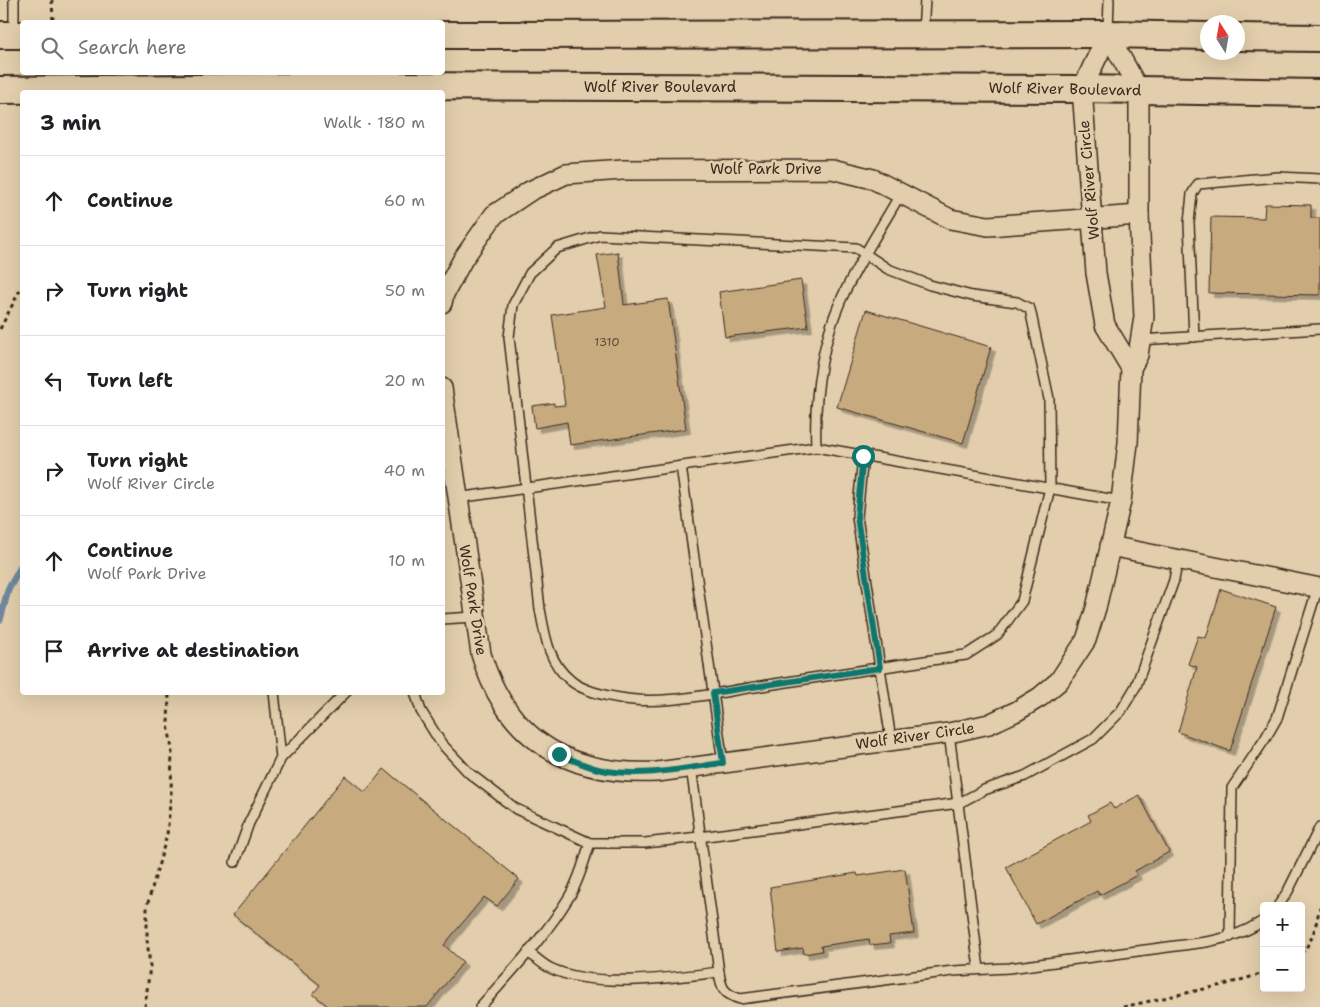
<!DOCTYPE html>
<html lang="en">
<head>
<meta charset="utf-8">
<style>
  body { margin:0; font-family:"Shantell Sans",sans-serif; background:#f6f6f6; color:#202124 }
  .controls { position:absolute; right:15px; bottom:15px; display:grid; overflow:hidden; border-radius:5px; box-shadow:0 5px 20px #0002 }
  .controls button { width:45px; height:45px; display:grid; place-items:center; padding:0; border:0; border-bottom:1px solid #e0e0e0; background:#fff; color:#202124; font:25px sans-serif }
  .compass { position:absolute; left:1200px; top:15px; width:45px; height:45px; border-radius:50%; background:#fff; box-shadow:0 5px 20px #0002; rotate:349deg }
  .stop { position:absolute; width:15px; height:15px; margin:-11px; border:4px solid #0f766e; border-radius:50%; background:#fff }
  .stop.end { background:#0f766e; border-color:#fff; box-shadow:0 1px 5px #0008 }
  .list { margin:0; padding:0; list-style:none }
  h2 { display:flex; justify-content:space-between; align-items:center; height:65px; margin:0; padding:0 20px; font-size:21px }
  h2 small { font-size:16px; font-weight:400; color:#757577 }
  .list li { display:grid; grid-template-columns:32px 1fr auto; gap:15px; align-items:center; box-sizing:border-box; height:90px; padding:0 20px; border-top:1px solid #e0e0e0 }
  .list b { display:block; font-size:19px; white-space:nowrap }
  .list p { margin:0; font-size:16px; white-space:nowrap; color:#757577 }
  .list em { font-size:16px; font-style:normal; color:#757577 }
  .icon { flex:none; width:28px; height:28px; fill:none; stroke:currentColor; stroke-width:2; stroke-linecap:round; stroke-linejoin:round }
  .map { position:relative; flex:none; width:1320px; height:1007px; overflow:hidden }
  .search { position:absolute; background:#fff; box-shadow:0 5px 20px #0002; left:20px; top:20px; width:425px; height:55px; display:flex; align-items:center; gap:12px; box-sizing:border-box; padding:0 18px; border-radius:5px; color:#757577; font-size:19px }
  .panel { position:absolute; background:#fff; box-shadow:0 5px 20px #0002; left:20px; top:90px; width:425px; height:605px; border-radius:5px }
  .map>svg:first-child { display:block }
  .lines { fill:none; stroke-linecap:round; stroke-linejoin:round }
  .stream { stroke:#70889c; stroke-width:7 }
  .building { fill:#c7ab7f; stroke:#3b2a1e; filter:url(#shadow) }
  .lane-casing { stroke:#3b2a1e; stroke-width:12 }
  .street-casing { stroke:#3b2a1e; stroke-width:22 }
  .secondary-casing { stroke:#3b2a1e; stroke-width:30 }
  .path { stroke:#3b2a1e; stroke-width:3; stroke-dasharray:4 4; stroke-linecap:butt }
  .lane { stroke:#e2ceac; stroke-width:9 }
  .street { stroke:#e2ceac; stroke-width:19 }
  .secondary { stroke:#e2ceac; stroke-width:26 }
  .route { stroke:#0f766e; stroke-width:6 }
  .labels { text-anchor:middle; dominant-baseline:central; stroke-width:5; stroke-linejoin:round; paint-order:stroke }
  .number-label { font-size:12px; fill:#5e4a36 }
  .street-label { font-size:15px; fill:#3b2a1e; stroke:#e2ceac }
</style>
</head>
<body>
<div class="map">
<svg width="1320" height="1007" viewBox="0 0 1320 1007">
  <defs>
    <filter id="shadow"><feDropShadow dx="4.5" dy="4.5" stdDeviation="0" flood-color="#0004"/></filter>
  </defs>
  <rect width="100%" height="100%" fill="#e2ceac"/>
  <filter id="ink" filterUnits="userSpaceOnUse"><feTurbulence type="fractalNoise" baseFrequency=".02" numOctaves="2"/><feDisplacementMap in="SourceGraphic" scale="10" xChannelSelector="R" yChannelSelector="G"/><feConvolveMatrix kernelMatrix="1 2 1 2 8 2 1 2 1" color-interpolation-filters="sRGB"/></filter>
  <g filter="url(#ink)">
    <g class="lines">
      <path class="stream" d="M0 620 8 590 22 565"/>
    </g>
    <g class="building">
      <path d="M1265 204 1311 205V218H1320V295L1209 293 1211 217 1264 218Z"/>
      <path d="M618 252 624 305 668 299 686 429 570 445 567 422 535 428 532 406 554 403V406L565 405 552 315 606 307 597 255Z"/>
      <path d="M801 280 808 327 725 337 719 292Z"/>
      <path d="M866 310 991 347 963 443 837 407Z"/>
      <path d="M1221 589 1276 607 1230 751 1178 732 1197 667 1188 664 1198 636 1206 638Z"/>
      <path d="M384 769 519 879 497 906 484 897 444 945 463 962 427 1007H329L313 994 320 985 233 915 345 776 365 792Z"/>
      <path d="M1139 795 1169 852 1135 871 1137 875 1100 895 1097 891 1036 924 1006 867 1091 821 1088 815 1110 803 1114 809Z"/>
      <path d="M905 869 914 933 889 936 890 943 870 945 869 939 821 946 822 951 804 954 803 948 778 952 770 887 857 873 858 876Z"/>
    </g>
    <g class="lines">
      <defs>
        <g id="lane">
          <path d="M14 0V32"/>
          <path d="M1108 31 1109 0"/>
          <path d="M923 32 925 0"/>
          <path d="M600 235 856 248 888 269 930 285 972 296 1017 302 1030 309 1049 399 1050 488 1022 601 997 635 966 655C895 665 825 676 755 687 715 693 660 706 620 698 605 696 581 690 570 680 548 662 545 635 540 609L509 337 513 305 530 273 557 248Z"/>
          <path d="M1194 337 1189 223 1192 194 1198 184 1278 177 1320 179"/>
          <path d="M1140 340 1320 329"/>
          <path d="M816 447C814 398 820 349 840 302 857 264 881 228 901 193"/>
          <path d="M863 456 857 517 891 740"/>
          <path d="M681 466 723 763"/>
          <path d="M457 498 816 447 1121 501"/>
          <path d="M442 619 474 617"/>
          <path d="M415 692 421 711 441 743 469 773 516 809 590 843H645L699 837 959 803 984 790 1025 776 1093 739 1121 711 1136 686 1174 580 1178 559"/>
          <path d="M949 733 979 969"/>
          <path d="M281 758 346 692"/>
          <path d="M691 767 719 972"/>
          <path d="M235 862 249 823 281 758 274 692"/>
          <path d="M1278 906 1288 891 1320 827"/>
          <path d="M1230 937 1232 788 1265 739 1277 718 1318 587"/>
          <path d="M528 952C535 957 542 964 550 968 593 989 672 978 719 972 721 988 724 994 740 999L953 971 1009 968 1206 942C1227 938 1246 933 1264 920"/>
          <path d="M480 1007C511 972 545 937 569 897 579 881 584 861 590 843"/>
        </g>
        <g id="street">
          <path d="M1108 34 1082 89 1096 273 1105 325 1131 368"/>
          <path d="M442 303 444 294 463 259 494 215 530 191 566 174 623 170 832 169 873 179 950 219 988 226 1139 215"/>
          <path d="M442 388 481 654C507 741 570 776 657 772L949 733 989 724 1017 711 1040 697 1059 681 1086 640 1096 608 1121 501 1128 443 1131 368 1138 355 1144 317 1139 215V90L1108 34"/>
          <path d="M1110 546 1320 588"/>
        </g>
        <g id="secondary">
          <path d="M0 35H22"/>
          <path d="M442 35 1108 34 1208 36"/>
          <path d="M1238 37 1320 38"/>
          <path d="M0 90 401 86 1082 89 1320 93"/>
        </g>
      </defs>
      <use href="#lane" class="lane-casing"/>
      <use href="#street" class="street-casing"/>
      <use href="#secondary" class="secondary-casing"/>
      <g class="path">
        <path d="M52 0 53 22"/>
        <path d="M0 329 22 286"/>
        <path d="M1301 953C1314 942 1316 922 1320 907"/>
        <path d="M145 1007 150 966 147 939V906L167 835 171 794 172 750 168 724 169 692"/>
        <path d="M1123 1007 1227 984 1264 973"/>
      </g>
      <use href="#lane" class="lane"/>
      <use href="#street" class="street"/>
      <use href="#secondary" class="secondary"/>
    </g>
  </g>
  <g class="lines" filter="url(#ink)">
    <path class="route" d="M559 754C574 761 590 768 607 771 645 777 685 768 723 763L713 693 880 668 857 517 863 456"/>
  </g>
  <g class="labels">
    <g class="number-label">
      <text x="607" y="342">1310</text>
    </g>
    <g class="street-label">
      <text x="660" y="87">Wolf River Boulevard</text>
      <text transform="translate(1065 89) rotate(1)">Wolf River Boulevard</text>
      <text x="766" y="169">Wolf Park Drive</text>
      <text transform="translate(1089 180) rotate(-95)">Wolf River Circle</text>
      <text transform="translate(473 600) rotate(81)">Wolf Park Drive</text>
      <text transform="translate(915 736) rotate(-8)">Wolf River Circle</text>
    </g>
  </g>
</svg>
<div class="controls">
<button>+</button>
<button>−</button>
</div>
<svg class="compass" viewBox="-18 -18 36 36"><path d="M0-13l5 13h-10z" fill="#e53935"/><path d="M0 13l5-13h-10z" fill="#757577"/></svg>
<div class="stop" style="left:863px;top:456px"></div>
<div class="stop end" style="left:559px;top:754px"></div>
<div class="search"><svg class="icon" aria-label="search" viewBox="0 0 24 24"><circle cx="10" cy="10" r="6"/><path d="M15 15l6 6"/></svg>Search here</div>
<section class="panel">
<h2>3 min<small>Walk · 180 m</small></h2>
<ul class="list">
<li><svg class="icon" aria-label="ahead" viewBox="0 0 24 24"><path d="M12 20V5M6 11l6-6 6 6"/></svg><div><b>Continue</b></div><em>60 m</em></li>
<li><svg class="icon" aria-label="right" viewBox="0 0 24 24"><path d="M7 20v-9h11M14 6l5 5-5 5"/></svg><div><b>Turn right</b></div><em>50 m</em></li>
<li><svg class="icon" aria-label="left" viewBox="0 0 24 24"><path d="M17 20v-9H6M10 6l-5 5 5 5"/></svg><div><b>Turn left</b></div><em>20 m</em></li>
<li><svg class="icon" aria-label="right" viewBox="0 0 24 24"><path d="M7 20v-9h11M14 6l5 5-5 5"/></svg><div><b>Turn right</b><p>Wolf River Circle</p></div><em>40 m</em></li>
<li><svg class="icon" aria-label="ahead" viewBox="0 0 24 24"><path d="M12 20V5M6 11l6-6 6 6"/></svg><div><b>Continue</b><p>Wolf Park Drive</p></div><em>10 m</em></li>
<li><svg class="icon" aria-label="arrive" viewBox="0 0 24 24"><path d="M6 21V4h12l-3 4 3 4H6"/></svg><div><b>Arrive at destination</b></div></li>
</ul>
</section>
</div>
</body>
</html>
